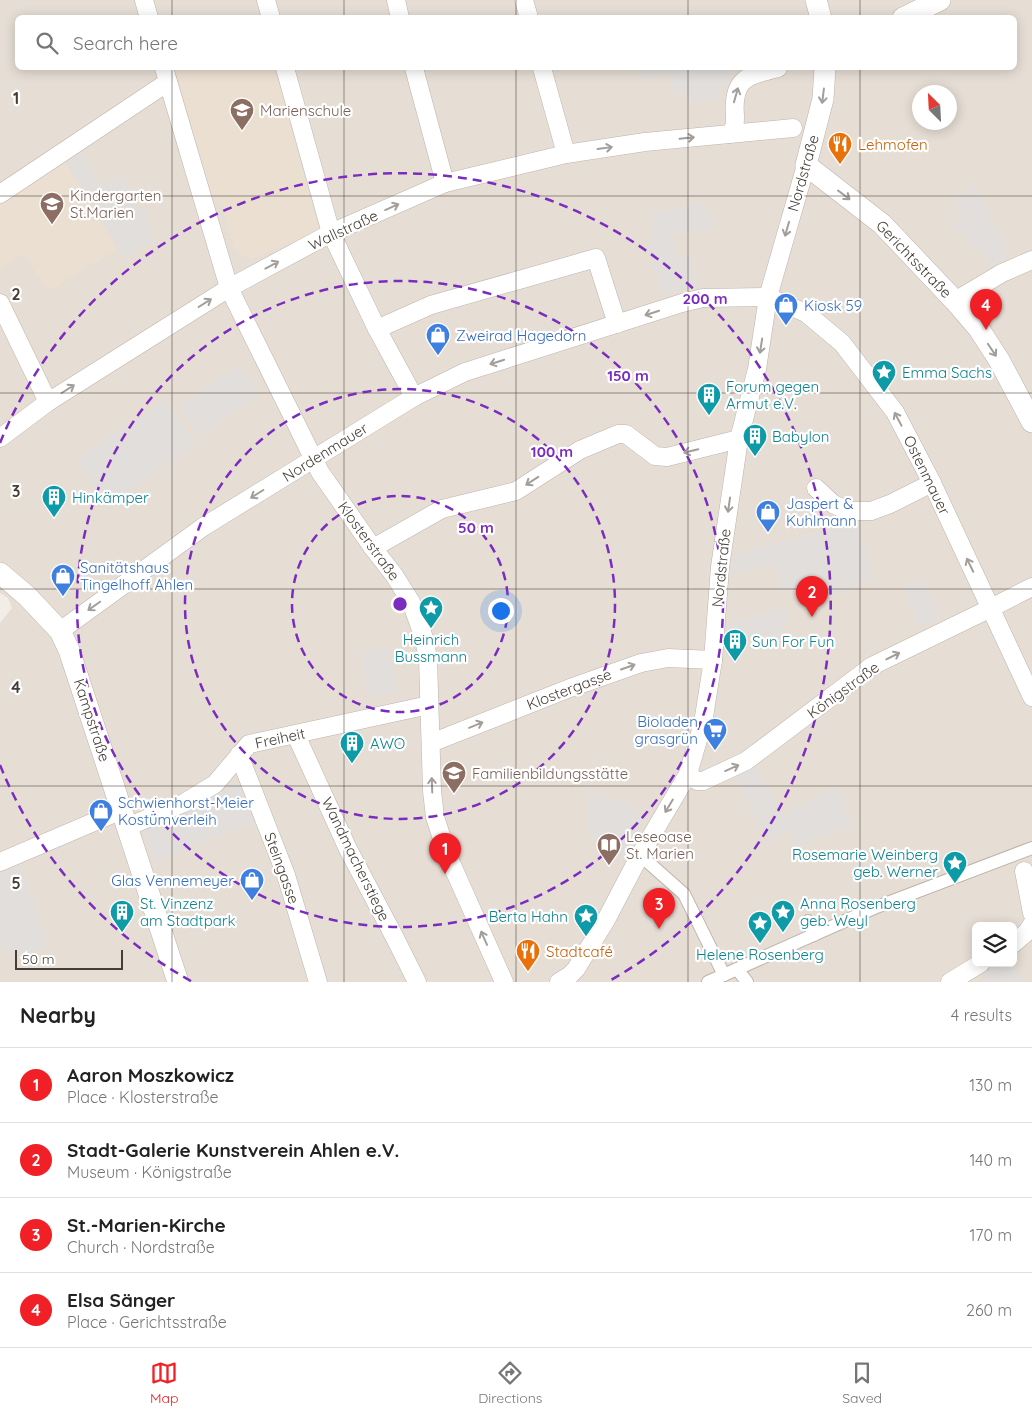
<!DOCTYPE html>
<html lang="en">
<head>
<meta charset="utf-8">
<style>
  body { margin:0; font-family:Quicksand,sans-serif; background:#f6f6f6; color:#222 }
  .controls { position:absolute; right:15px; bottom:15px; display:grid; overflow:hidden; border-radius:8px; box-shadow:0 2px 12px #0003 }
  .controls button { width:45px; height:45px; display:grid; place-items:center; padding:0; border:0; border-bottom:1px solid #e0e0e0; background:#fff; color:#222; font:25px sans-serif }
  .compass { position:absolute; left:912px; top:85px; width:45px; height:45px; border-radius:50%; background:#fff; box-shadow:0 2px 12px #0003; rotate:336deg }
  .scale { position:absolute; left:15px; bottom:12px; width:108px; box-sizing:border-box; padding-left:5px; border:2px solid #453d36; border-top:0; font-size:14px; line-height:18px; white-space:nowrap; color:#453d36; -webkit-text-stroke:4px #fff; paint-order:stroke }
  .you { position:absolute; left:500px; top:610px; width:18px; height:18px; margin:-12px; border:4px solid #fff; border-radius:50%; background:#1a73e8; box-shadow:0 0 0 8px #1a73e833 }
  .badge { display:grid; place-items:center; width:32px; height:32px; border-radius:50%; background:#f02026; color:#fff; font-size:16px; font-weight:700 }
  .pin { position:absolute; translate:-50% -41px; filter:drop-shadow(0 1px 2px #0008) }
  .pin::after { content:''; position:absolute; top:26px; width:18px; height:15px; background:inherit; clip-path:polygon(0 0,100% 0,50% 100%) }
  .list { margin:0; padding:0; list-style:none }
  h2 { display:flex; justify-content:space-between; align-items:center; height:65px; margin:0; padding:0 20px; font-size:21px }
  h2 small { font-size:16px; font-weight:400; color:#767676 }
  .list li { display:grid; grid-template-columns:32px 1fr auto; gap:15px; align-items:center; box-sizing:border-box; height:75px; padding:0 20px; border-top:1px solid #e0e0e0 }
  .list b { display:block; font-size:19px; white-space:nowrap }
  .list p { margin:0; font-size:16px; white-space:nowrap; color:#767676 }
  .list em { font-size:16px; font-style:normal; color:#767676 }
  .icon { flex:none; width:28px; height:28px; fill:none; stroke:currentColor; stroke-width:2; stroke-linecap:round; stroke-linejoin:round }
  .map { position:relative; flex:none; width:1032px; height:982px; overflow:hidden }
  .search { position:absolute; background:#fff; box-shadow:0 2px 12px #0003; left:15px; right:15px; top:15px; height:55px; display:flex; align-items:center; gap:12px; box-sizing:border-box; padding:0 18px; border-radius:8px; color:#767676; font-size:19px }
  .sheet { height:365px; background:#fff }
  nav { display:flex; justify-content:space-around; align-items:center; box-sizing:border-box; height:70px; border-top:1px solid #e0e0e0; background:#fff; font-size:14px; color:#767676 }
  nav a { display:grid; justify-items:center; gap:2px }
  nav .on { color:#f02026 }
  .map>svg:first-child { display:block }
  .residential { fill:#e6ded5; fill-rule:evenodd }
  .education { fill:#ebdfd1 }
  .parking { fill:#e1dedb }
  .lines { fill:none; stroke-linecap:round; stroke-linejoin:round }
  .pedestrian-casing { stroke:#beb3aa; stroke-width:14 }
  .minor-casing { stroke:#beb3aa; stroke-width:19 }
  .tertiary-casing { stroke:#beb3aa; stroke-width:22 }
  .pedestrian { stroke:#fff; stroke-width:12 }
  .minor { stroke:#fff; stroke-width:18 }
  .tertiary { stroke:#fff; stroke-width:21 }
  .oneway { stroke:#a29e9a }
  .grid { fill:none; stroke:#453d36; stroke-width:1; stroke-opacity:0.55 }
  .ring { fill:none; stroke:#7b2cbf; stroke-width:2.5; stroke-dasharray:9 6 }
  .labels { text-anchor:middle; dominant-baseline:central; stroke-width:4.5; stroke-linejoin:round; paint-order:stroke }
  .education-label { font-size:15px; fill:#785e54; stroke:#fff; text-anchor:start }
  .food-label { font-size:15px; fill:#c56008; stroke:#fff; text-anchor:start }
  .street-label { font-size:15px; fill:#453d36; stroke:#fff }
  .shop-label { font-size:15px; fill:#366cbe; stroke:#fff; text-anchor:start }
  .culture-label { font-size:15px; fill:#0d838f; stroke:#fff; text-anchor:start }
  .grid-label { font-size:16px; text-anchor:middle; font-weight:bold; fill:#453d36; stroke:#fff; stroke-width:4.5; stroke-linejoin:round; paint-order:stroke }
  .centre { fill:#7b2cbf; stroke:#fff; stroke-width:2.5 }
  .ring-label { font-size:15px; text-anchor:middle; font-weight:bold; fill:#7b2cbf; stroke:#fff; stroke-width:4.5; stroke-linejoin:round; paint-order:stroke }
</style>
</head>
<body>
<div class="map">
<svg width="1032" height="982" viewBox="0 0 1032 982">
  <rect width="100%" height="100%" fill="#f2ede7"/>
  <path class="residential" d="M0 0H1032V982H0V623L12 608 8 598 0 593ZM18 18H1014V68H18ZM920 92H950V122H920ZM976 926H1013V963H976Z"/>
  <g class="education">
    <path d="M175 68H274L319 232 251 259 235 251 221 204 211 194Z"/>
    <path d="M64 159 118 249 48 291 24 254 0 270V201Z"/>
  </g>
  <g class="parking">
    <path d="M637 68H732L726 86 718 88 720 98 689 103 687 93 672 95 668 73 641 80Z"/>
    <path d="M80 149 102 186 112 180 124 176 129 193 133 192 138 209 144 208 153 241 124 259 64 159Z"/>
    <path d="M975 185 1010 257 991 265 952 224 965 214 954 204Z"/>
    <path d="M702 201 716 229 671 234 679 259 690 255 699 284 663 295 646 242 654 239 651 227 654 220 652 215Z"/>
    <path d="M238 365 259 394 200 436 179 407Z"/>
    <path d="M166 400 196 445 106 505 76 459Z"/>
    <path d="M855 524 875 577 817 604 811 590 780 588 775 563 727 575 728 556Z"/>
    <path d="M922 578 941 617 918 627 904 587Z"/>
    <path d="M785 607 791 620 780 625 788 641 775 647 767 632 751 637 722 640 723 625Z"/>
    <path d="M388 647 397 692 369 697 360 653Z"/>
    <path d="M754 764 783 815 836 786 852 824 797 847 788 831 768 841 734 775Z"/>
    <path d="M242 782 258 820 154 862 143 830 198 807 219 792Z"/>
    <path d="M588 791 628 804 646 817 624 859 607 852 610 847 588 836Z"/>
    <path d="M18 863 49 945 14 959 10 948 0 951V870Z"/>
    <path d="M1000 963H1012L1023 982H986L982 974Z"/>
  </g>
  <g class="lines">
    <defs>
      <g id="pedestrian">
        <path d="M640 855 684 894 724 975"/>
        <path d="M808 921 814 935"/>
        <path d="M737 969 747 982"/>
        <path d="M708 982 874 908 1032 848"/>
      </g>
      <g id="minor">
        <path d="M144 0 149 18"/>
        <path d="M266 0 271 18"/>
        <path d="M396 0 400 18"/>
        <path d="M524 0 529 18"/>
        <path d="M164 68 229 288 320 472 373 548 394 575 411 602 423 635 428 658 432 791 435 817 447 854 504 982"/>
        <path d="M285 68 331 233 377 329 414 397"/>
        <path d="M414 68 445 183"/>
        <path d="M542 68 566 154"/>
        <path d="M730 134C735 128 735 123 735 116 732 78 747 76 778 68"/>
        <path d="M0 194 168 82"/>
        <path d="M955 301 1002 273 1032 260"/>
        <path d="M0 303 48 402"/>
        <path d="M377 329 431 305 596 258 617 324"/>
        <path d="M0 438 48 402 229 288 331 233 445 183 566 154 645 142 793 128"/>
        <path d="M816 488 833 504 848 511H871L890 504 932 483"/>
        <path d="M373 548 442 509 516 491 580 450 618 434H626L655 456 667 457 739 439"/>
        <path d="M60 631 203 527 414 397 465 372 682 303 703 298 768 297 806 313 842 343 895 412 932 483 1032 697"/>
        <path d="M296 735 348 849 395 938 417 982"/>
        <path d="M431 743 570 688 641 663 668 658 713 660"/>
        <path d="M239 755 286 875 318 982"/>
        <path d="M688 774 697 781H703L746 761 872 666 991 608 1032 587"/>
        <path d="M127 827 184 803 215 784 249 744 429 705"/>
        <path d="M0 862 122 810"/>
        <path d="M1024 871 1032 913"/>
        <path d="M1013 944 1027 932 1032 924"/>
        <path d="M559 982 569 976 576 969 606 920 640 855 688 774 703 723 713 660 720 567 739 439 757 369 768 297 806 165"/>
        <path d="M950 982 981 963"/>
      </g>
      <g id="tertiary">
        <path d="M816 0 821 18"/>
        <path d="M903 18 940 0"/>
        <path d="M825 68 823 99 806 165 882 224 955 301 979 329 999 360 1032 422"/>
        <path d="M0 573 27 596 60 631 69 650 178 982"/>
      </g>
    </defs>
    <use href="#pedestrian" class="pedestrian-casing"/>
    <use href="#minor" class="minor-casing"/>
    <use href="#tertiary" class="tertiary-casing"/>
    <use href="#pedestrian" class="pedestrian"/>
    <use href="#minor" class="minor"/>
    <use href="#tertiary" class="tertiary"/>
  </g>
  <defs><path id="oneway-shaft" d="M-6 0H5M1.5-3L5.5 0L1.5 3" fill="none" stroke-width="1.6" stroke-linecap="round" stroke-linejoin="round" transform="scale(1.25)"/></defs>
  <g class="oneway">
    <use href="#oneway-shaft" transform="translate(736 95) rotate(-74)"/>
    <use href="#oneway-shaft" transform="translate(823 96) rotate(97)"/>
    <use href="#oneway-shaft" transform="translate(687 138) rotate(-6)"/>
    <use href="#oneway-shaft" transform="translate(605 148) rotate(-8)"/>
    <use href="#oneway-shaft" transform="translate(844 195) rotate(37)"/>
    <use href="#oneway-shaft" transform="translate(392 207) rotate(-24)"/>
    <use href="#oneway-shaft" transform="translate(787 229) rotate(106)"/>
    <use href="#oneway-shaft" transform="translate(272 265) rotate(-28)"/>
    <use href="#oneway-shaft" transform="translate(205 303) rotate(-32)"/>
    <use href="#oneway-shaft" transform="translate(652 313) rotate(162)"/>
    <use href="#oneway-shaft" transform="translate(761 346) rotate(99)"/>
    <use href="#oneway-shaft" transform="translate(992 350) rotate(56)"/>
    <use href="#oneway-shaft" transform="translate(497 362) rotate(162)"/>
    <use href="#oneway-shaft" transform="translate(68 389) rotate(-32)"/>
    <use href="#oneway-shaft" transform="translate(898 419) rotate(-118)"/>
    <use href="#oneway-shaft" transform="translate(691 451) rotate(166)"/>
    <use href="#oneway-shaft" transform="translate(532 481) rotate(147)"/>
    <use href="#oneway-shaft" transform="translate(257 494) rotate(148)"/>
    <use href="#oneway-shaft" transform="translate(729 505) rotate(98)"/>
    <use href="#oneway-shaft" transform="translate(970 565) rotate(-116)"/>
    <use href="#oneway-shaft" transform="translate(94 606) rotate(145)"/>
    <use href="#oneway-shaft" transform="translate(893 656) rotate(-26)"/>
    <use href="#oneway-shaft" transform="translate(628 667) rotate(-19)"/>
    <use href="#oneway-shaft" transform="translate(476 725) rotate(-22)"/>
    <use href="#oneway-shaft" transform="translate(732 768) rotate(-24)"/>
    <use href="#oneway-shaft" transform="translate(432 785) rotate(-92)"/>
    <use href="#oneway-shaft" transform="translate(669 806) rotate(121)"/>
    <use href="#oneway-shaft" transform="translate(484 938) rotate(-114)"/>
  </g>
  <path class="grid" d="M172 0V18M344 0V18M516 0V18M688 0V18M860 0V18M172 68V982M344 68V982M516 68V982M688 68V982M860 68V982M0 196H1032M0 393H1032M0 589H1032M0 786H1032"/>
  <g class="ring">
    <circle cx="400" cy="604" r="108"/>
    <circle cx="400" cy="604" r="215"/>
    <circle cx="400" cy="604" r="323"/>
    <path d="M191 981A431 431 0 0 1 0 765M0 443A431 431 0 1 1 609 981"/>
  </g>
  <defs>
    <symbol id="school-pin" viewBox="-11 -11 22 30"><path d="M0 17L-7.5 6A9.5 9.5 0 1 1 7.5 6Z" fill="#8d6e63" stroke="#fff"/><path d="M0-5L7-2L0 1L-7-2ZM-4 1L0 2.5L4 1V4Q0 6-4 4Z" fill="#fff"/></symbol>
    <symbol id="restaurant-pin" viewBox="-11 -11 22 30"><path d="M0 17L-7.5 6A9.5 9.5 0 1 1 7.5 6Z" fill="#e8710a" stroke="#fff"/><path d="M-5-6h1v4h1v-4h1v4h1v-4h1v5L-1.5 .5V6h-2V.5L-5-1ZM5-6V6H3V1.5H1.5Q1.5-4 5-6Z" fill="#fff"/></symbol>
    <symbol id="shop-pin" viewBox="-11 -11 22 30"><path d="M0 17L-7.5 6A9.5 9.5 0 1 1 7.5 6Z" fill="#3f7fe0" stroke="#fff"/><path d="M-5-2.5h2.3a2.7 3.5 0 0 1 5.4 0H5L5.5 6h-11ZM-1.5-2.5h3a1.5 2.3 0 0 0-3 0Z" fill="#fff"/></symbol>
    <symbol id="sight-pin" viewBox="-11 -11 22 30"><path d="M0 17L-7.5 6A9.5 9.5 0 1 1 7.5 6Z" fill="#0f9aa8" stroke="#fff"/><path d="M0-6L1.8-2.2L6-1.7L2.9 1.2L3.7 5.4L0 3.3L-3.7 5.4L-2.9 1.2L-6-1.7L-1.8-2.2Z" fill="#fff"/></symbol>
    <symbol id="building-pin" viewBox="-11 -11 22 30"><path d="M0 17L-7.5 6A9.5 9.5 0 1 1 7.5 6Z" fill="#0f9aa8" stroke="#fff"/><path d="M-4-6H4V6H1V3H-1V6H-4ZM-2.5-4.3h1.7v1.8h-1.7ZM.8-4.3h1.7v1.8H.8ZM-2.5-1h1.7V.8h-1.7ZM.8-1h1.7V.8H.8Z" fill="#fff"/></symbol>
    <symbol id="supermarket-pin" viewBox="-11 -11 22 30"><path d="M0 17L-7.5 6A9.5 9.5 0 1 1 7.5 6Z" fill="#3f7fe0" stroke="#fff"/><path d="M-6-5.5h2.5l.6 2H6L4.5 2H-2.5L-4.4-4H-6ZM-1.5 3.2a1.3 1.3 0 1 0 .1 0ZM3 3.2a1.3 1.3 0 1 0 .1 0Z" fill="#fff"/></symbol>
    <symbol id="library-pin" viewBox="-11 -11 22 30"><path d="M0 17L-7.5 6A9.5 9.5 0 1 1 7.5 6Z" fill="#8d6e63" stroke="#fff"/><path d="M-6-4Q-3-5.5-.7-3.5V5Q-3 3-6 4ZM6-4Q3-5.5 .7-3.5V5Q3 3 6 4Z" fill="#fff"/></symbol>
  </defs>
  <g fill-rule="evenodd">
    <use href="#school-pin" x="228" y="96" width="28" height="38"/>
    <use href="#restaurant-pin" x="826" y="130" width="28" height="38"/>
    <use href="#school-pin" x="38" y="190" width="28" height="38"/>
    <use href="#shop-pin" x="772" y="291" width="28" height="38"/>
    <use href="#shop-pin" x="424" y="321" width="28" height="38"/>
    <use href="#sight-pin" x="870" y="358" width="28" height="38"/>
    <use href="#building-pin" x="695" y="381" width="28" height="38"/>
    <use href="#building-pin" x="741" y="422" width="28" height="38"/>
    <use href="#building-pin" x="40" y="483" width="28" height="38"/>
    <use href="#shop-pin" x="754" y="498" width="28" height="38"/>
    <use href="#shop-pin" x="49" y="562" width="28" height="38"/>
    <use href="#sight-pin" x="417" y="594" width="28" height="38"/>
    <use href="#building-pin" x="721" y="627" width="28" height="38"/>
    <use href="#supermarket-pin" x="701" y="716" width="28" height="38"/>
    <use href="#building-pin" x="338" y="729" width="28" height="38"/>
    <use href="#school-pin" x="440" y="759" width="28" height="38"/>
    <use href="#shop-pin" x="87" y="797" width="28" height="38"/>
    <use href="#library-pin" x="595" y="831" width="28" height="38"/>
    <use href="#sight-pin" x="941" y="849" width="28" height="38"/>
    <use href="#shop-pin" x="238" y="866" width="28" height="38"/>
    <use href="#building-pin" x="108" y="898" width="28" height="38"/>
    <use href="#sight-pin" x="769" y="898" width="28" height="38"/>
    <use href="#sight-pin" x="572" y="902" width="28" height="38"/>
    <use href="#sight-pin" x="746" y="909" width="28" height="38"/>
    <use href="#restaurant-pin" x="514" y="937" width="28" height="38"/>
  </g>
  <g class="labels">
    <g class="education-label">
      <text x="260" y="110">Marienschule</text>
      <text x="70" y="195">Kindergarten<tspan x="70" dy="17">St.Marien</tspan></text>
      <text x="472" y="773">Familienbildungsstätte</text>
      <text x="626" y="836">Leseoase<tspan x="626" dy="17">St. Marien</tspan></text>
    </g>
    <g class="food-label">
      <text x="858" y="144">Lehmofen</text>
      <text x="546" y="951">Stadtcafé</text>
    </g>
    <g class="street-label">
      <text transform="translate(803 173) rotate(-74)">Nordstraße</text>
      <text transform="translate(343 230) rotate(-25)">Wallstraße</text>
      <text transform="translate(914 259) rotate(46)">Gerichtsstraße</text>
      <text transform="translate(325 452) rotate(-32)">Nordenmauer</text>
      <text transform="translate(927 475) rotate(64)">Ostenmauer</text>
      <text transform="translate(369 541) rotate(54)">Klosterstraße</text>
      <text transform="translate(721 568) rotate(-84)">Nordstraße</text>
      <text transform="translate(569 689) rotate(-21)">Klostergasse</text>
      <text transform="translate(843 690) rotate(-36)">Königstraße</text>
      <text transform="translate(92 720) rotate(72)">Kampstraße</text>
      <text transform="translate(280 738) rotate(-12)">Freiheit</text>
      <text transform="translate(356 859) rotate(64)">Wandmacherstiege</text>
      <text transform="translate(282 868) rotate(70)">Steingasse</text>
    </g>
    <g class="shop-label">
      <text x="804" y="305">Kiosk 59</text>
      <text x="456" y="335">Zweirad Hagedorn</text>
      <text x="786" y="503">Jaspert &amp;<tspan x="786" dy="17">Kuhlmann</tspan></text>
      <text x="80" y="567">Sanitätshaus<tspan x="80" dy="17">Tingelhoff Ahlen</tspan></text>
      <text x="698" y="721" text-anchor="end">Bioladen<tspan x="698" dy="17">grasgrün</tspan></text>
      <text x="118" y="802">Schwienhorst-Meier<tspan x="118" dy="17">Kostümverleih</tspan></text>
      <text x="234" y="880" text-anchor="end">Glas Vennemeyer</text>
    </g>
    <g class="culture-label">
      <text x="902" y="372">Emma Sachs</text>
      <text x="726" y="386">Forum gegen<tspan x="726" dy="17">Armut e.V.</tspan></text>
      <text x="772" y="436">Babylon</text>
      <text x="72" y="497">Hinkämper</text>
      <text x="431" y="639" text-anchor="middle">Heinrich<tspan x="431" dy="17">Bussmann</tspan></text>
      <text x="752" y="641">Sun For Fun</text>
      <text x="370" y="743">AWO</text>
      <text x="938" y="854" text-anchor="end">Rosemarie Weinberg<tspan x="938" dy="17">geb. Werner</tspan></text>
      <text x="140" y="903">St. Vinzenz<tspan x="140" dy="17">am Stadtpark</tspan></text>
      <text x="800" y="903">Anna Rosenberg<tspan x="800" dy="17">geb. Weyl</tspan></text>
      <text x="568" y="916" text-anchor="end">Berta Hahn</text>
      <text x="760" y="954" text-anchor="middle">Helene Rosenberg</text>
    </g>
  </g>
  <g class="grid-label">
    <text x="16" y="104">1</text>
    <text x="16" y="300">2</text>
    <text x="16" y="497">3</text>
    <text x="16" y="693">4</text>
    <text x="16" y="889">5</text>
  </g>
  <circle cx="400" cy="604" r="8" class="centre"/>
  <g class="ring-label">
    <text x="705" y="304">200 m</text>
    <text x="628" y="381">150 m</text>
    <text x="552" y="457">100 m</text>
    <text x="476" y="533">50 m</text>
  </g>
</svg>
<div class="controls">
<button><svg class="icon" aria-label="layers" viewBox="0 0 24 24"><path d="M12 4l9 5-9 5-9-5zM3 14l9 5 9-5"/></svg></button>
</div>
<svg class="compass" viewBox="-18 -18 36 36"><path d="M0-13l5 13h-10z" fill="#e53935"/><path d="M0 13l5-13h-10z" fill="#767676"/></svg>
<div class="scale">50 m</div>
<div class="you"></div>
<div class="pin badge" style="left:445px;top:874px">1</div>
<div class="pin badge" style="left:812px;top:617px">2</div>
<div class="pin badge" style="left:659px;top:929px">3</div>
<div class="pin badge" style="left:986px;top:330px">4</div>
<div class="search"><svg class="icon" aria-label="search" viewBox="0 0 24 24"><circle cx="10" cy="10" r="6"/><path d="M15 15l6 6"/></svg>Search here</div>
</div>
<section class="sheet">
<h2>Nearby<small>4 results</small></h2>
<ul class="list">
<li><span class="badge">1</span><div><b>Aaron Moszkowicz</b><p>Place · Klosterstraße</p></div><em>130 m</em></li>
<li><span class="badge">2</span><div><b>Stadt-Galerie Kunstverein Ahlen e.V.</b><p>Museum · Königstraße</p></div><em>140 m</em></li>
<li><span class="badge">3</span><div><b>St.-Marien-Kirche</b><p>Church · Nordstraße</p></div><em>170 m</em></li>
<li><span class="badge">4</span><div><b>Elsa Sänger</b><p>Place · Gerichtsstraße</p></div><em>260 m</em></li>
</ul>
</section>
<nav>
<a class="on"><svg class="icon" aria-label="map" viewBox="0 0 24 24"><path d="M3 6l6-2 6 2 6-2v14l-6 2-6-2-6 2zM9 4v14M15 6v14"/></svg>Map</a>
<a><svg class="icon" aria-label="directions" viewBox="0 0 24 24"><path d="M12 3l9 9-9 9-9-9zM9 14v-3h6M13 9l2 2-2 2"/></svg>Directions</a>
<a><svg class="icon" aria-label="saved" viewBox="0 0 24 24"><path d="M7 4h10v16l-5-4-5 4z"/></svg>Saved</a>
</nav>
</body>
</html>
